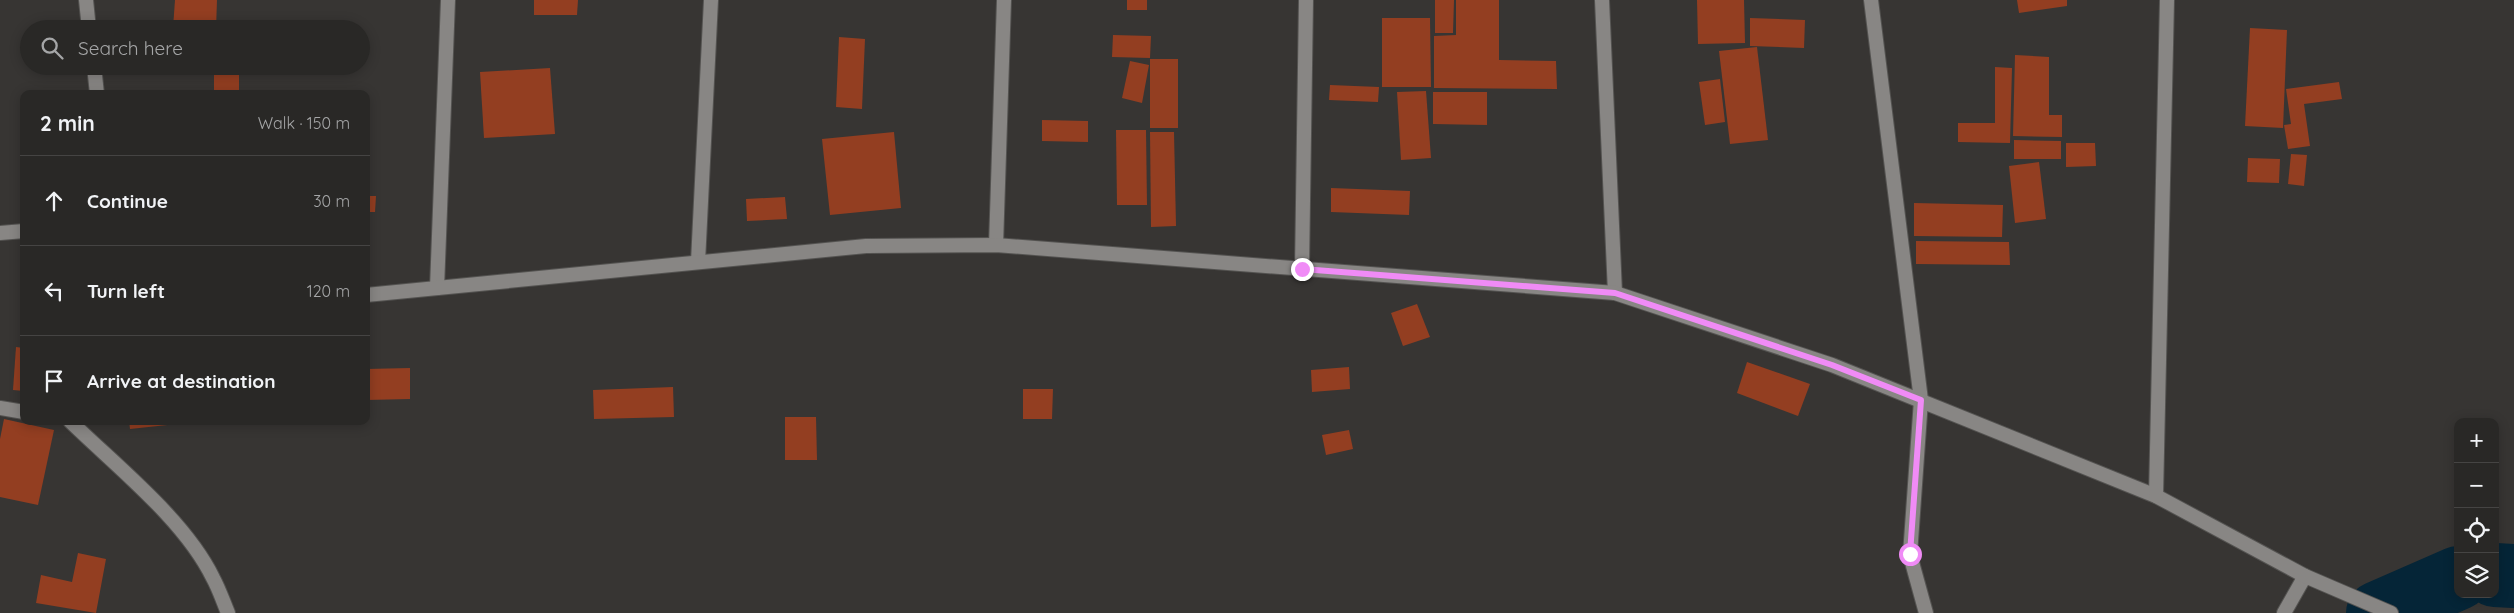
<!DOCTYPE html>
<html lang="en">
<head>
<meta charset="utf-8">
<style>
  body { margin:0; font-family:Quicksand,sans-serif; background:#353432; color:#f1f3f6 }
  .controls { position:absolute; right:15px; bottom:15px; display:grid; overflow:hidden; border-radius:10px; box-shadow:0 2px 12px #0003 }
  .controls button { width:45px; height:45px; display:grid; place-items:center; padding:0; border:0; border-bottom:1px solid #454443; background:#292826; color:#f1f3f6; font:25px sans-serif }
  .stop { position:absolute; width:15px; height:15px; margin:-11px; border:4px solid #f08bf6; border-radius:50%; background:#fff }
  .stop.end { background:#f08bf6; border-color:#fff; box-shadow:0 1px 5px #0008 }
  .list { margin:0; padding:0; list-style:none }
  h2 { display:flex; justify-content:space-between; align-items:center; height:65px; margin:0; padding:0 20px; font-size:21px }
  h2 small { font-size:16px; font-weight:400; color:#a5a6a7 }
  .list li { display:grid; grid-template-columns:32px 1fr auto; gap:15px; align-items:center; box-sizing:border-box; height:90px; padding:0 20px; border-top:1px solid #454443 }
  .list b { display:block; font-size:19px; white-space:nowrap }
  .list em { font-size:16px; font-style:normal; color:#a5a6a7 }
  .icon { flex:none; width:28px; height:28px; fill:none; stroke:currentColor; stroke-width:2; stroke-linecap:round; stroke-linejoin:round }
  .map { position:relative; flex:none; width:2514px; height:613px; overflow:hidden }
  .search { position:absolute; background:#292826; box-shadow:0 2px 12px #0003; left:20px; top:20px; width:350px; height:55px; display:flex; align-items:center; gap:12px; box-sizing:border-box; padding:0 18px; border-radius:28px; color:#a5a6a7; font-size:19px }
  .panel { position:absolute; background:#292826; box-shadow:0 2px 12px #0003; left:20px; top:90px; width:350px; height:335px; border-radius:10px }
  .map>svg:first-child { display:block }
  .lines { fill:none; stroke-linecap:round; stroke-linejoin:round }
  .river { stroke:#052537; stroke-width:64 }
  .building { fill:#933e21 }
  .service-casing { stroke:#545351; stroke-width:16 }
  .minor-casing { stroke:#545351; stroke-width:16 }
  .service { stroke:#888684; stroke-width:14 }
  .minor { stroke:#888684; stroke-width:14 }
  .route { stroke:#f08bf6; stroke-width:6 }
</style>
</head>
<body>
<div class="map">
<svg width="2514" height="613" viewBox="0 0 2514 613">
  <rect width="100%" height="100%" fill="#373533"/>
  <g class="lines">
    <g class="river">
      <path d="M2495 575 2514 576"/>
      <path d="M2378 613 2458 578"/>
    </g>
  </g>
  <g class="building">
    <path d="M175 0H217L216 29 173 28Z"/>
    <path d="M534 0H578L577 15H534Z"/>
    <rect x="1127" y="0" width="20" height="10"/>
    <path d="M1435 0H1454L1453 33H1435Z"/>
    <path d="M1456 0H1499V60L1556 61 1557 89 1434 88V36L1456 35Z"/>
    <path d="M1697 0H1744L1745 43 1698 44Z"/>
    <path d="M2017 0H2067V6L2019 13Z"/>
    <path d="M1382 18H1430L1431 87H1382Z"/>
    <path d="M1750 18 1805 20 1804 48 1750 46Z"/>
    <path d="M2250 28 2287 30 2283 128 2245 126Z"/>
    <path d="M1113 35 1151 36 1150 58 1112 57Z"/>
    <path d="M839 37 865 39 862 109 836 107Z"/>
    <path d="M1757 47 1768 140 1730 144 1719 51Z"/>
    <path d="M2015 55 2049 57V115H2062V137L2013 136Z"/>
    <rect x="1150" y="59" width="28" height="69"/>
    <path d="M1130 61 1149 65 1142 103 1122 98Z"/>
    <rect x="214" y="66" width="25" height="28"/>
    <path d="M1995 67 2012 68 2010 143 1958 142V123H1995Z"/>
    <path d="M550 68 555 134 484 138 480 72Z"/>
    <path d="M1720 79 1725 122 1705 125 1699 82Z"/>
    <path d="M2339 82 2342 99 2304 104 2310 146 2288 149 2284 125 2291 124 2286 89Z"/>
    <path d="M1330 85 1379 87 1378 102 1329 100Z"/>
    <path d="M1426 91 1431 158 1401 160 1397 92Z"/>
    <path d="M1433 92H1487V125L1433 124Z"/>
    <path d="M1042 120 1088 121V142L1042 141Z"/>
    <path d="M1116 130H1146L1147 205H1117Z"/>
    <path d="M894 132 901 208 830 215 822 139Z"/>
    <path d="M1150 132H1174L1176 226 1151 227Z"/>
    <path d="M2014 140 2061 141V159H2014Z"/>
    <path d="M2066 143H2095L2096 166 2066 167Z"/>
    <path d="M2291 154 2307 155 2304 186 2288 184Z"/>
    <path d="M2248 158 2280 159 2279 183 2247 182Z"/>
    <path d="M2039 162 2046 219 2015 223 2009 166Z"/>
    <path d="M1331 188 1410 191 1409 215 1331 212Z"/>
    <path d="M366 196H376L375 212H366Z"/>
    <path d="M785 197 787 219 747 221 746 199Z"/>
    <path d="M1914 203 2003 205 2002 237 1914 236Z"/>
    <path d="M1916 241 2009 242 2010 265 1916 264Z"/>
    <path d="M1417 304 1430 337 1403 346 1391 313Z"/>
    <path d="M16 347 24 348V391L13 390Z"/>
    <path d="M1747 362 1810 384 1798 416 1737 393Z"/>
    <path d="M1349 367 1350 389 1312 392 1311 370Z"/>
    <path d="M410 368V399L366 400V369Z"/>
    <path d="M673 387 674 417 594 419 593 390Z"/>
    <path d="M1023 389H1053L1052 419H1023Z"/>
    <path d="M785 417H816L817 460H785Z"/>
    <path d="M4 419 54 430 38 505 0 497V439Z"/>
    <path d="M129 421H186V423L130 429Z"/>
    <path d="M1349 430 1353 449 1326 455 1322 435Z"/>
    <path d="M78 553 106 559 96 613 36 603 41 575 72 582Z"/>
  </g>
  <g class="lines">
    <defs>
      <g id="service">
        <path d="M996 245 1004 0"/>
        <path d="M698 262 711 0"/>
        <path d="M1302 269 1306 0"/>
        <path d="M437 288 448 0"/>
        <path d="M2284 613 2305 576"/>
      </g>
      <g id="minor">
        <path d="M86 0 89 29"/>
        <path d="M1602 0 1615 293"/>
        <path d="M1871 0 1921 400 1910 555 1926 613"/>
        <path d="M94 66 97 94"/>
        <path d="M0 233 24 231"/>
        <path d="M366 295 866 246 996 245 1615 293 1832 365 2156 496 2305 576 2391 613"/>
        <path d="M0 408 24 412"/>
        <path d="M70 421C116 466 185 520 213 578 219 589 223 601 228 613"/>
        <path d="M2156 496 2167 0"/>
      </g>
    </defs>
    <use href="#service" class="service-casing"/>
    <use href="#minor" class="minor-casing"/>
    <use href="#service" class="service"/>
    <use href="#minor" class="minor"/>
  </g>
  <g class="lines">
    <path class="route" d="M1302 269 1615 293 1832 365 1921 400 1910 554"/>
  </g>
</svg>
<div class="controls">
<button>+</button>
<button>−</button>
<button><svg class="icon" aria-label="locate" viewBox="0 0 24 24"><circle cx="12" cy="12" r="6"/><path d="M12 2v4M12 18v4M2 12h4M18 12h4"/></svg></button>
<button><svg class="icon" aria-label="layers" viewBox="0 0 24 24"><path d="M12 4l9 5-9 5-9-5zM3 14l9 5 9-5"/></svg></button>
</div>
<div class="stop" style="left:1910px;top:554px"></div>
<div class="stop end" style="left:1302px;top:269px"></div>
<div class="search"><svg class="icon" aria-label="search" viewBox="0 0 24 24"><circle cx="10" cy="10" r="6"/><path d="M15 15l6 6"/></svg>Search here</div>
<section class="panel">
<h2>2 min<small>Walk · 150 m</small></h2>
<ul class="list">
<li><svg class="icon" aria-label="ahead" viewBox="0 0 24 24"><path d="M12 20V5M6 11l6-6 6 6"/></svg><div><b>Continue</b></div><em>30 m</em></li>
<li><svg class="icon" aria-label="left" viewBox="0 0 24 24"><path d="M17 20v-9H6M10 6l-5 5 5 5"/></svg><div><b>Turn left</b></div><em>120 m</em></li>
<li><svg class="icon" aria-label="arrive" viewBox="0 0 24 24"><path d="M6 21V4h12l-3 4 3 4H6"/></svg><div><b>Arrive at destination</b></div></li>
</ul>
</section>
</div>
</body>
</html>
